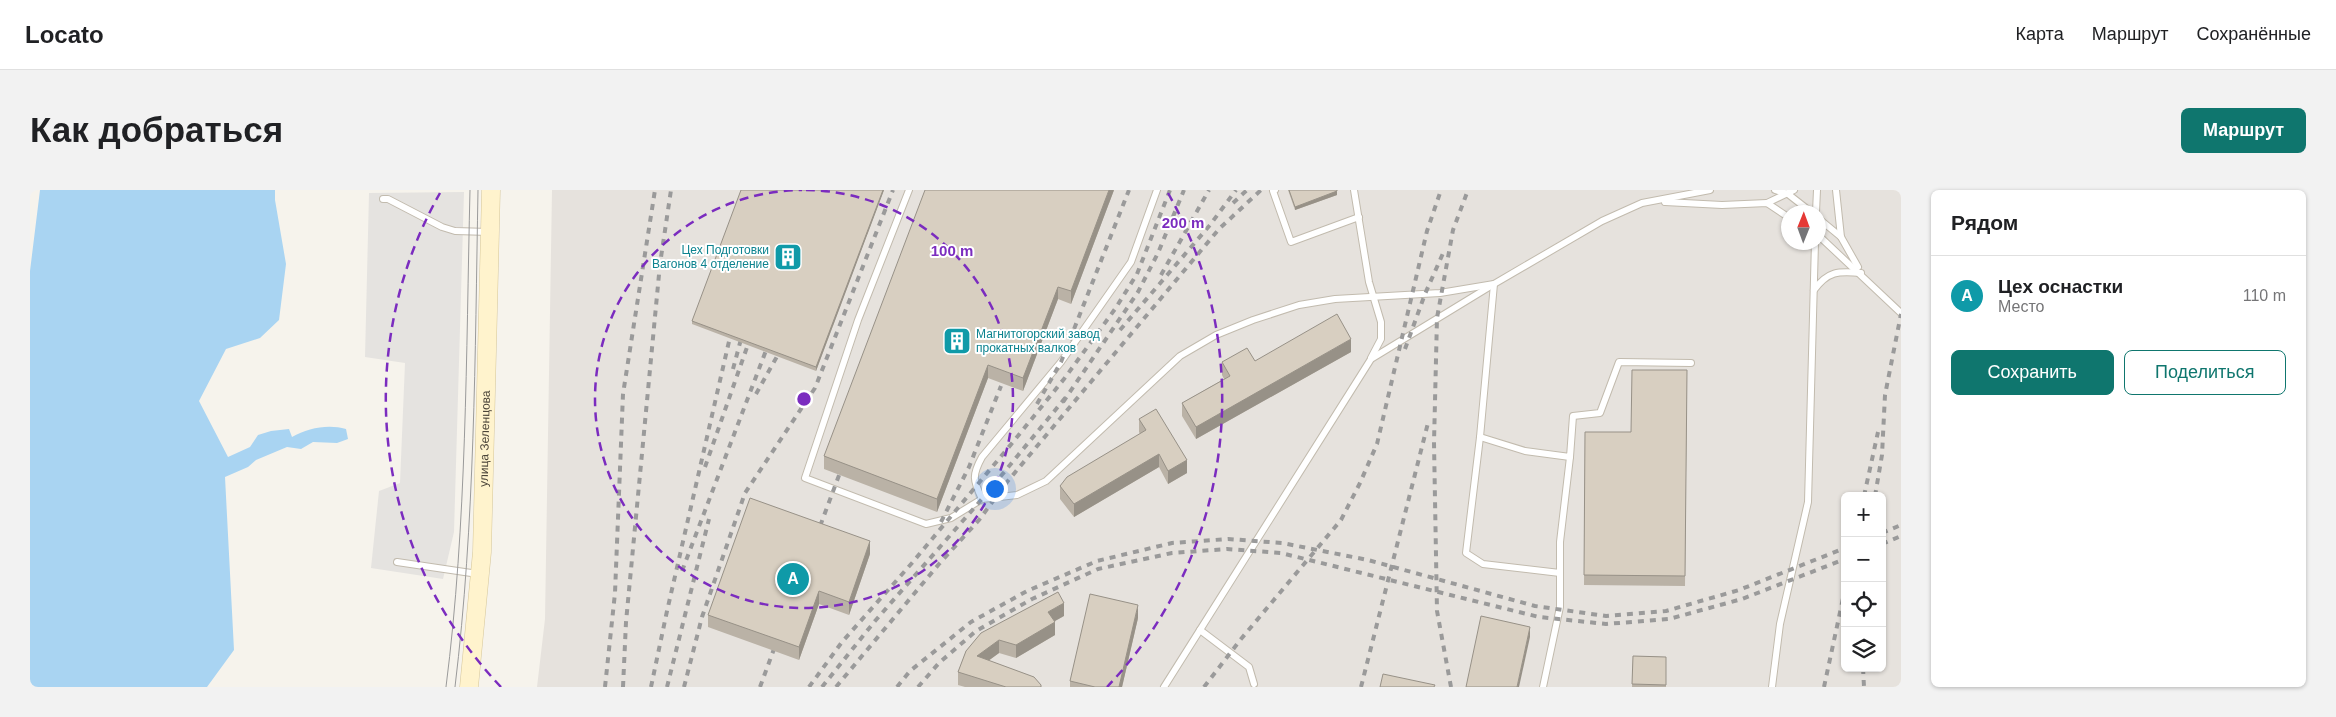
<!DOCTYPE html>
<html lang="ru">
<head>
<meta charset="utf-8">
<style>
  body { margin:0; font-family:Arial,sans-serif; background:#f2f2f2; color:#202124 }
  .controls { position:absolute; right:15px; bottom:15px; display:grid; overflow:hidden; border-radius:8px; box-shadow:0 1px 4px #0004 }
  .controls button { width:45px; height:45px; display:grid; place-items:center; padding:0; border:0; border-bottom:1px solid #e0e0e0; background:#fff; color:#202124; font:25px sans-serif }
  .compass { position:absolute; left:1751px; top:15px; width:45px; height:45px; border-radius:50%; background:#fff; box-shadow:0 1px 4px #0004; rotate:1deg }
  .you { position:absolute; left:964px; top:298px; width:18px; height:18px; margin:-12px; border:4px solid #fff; border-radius:50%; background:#1a73e8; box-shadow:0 0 0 8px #1a73e833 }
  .badge { display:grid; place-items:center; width:32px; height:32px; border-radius:50%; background:#0f766e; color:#fff; font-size:16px; font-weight:700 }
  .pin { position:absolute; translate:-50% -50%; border:2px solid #fff; box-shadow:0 1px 5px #0006 }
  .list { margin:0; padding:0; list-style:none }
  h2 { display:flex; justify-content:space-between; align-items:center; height:65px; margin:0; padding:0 20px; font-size:21px }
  h2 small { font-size:16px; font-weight:400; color:#757577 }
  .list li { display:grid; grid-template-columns:32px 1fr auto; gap:15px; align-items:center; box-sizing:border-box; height:80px; padding:0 20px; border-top:1px solid #e0e0e0 }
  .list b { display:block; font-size:19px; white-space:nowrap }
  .list p { margin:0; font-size:16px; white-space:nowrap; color:#757577 }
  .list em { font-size:16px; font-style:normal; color:#757577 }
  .actions { display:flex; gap:10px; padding:15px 20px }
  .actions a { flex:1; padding:11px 0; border:1px solid #0f766e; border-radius:8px; text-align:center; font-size:18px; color:#0f766e }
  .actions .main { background:#0f766e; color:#fff }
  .icon { flex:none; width:28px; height:28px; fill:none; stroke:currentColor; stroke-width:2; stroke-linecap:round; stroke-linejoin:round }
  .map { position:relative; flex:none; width:1871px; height:497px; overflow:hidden; border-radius:8px }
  header { display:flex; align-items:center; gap:30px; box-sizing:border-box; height:70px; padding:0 25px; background:#fff; border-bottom:1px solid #e0e0e0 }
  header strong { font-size:24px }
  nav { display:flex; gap:28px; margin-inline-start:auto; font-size:18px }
  .intro { display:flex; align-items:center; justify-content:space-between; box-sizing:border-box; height:120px; padding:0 30px }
  h1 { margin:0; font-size:35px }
  .button { padding:12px 22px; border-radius:8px; background:#0f766e; color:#fff; font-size:18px; font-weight:700 }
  main { display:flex; gap:30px; padding:0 30px }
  aside { flex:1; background:#fff; border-radius:8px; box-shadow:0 1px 4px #0004 }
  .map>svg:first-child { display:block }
  .industrial { fill:#e6e2dd; fill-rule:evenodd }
  .parking { fill:#e5e3e0 }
  .water { fill:#a9d4f2 }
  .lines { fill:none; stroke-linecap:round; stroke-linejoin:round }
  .service-casing { stroke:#c2bbae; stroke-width:8 }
  .secondary-casing { stroke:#d6c79b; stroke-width:19 }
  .service { stroke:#fff; stroke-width:6 }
  .secondary { stroke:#fff3cd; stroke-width:18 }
  .tram { stroke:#9a9a9a; stroke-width:1 }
  .rail { stroke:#9a9a9a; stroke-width:4; stroke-dasharray:6 6; stroke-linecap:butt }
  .wall { fill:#bab2a6 }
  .shaded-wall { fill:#979187 }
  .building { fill:#d8cfc1; stroke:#979187 }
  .ring { fill:none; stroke:#7b2cbf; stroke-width:2.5; stroke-dasharray:9 6 }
  .labels { text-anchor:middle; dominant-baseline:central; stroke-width:4; stroke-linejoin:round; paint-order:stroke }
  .culture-label { font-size:12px; fill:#0d838f; stroke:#fff; text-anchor:end }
  .street-label { font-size:12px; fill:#4b4439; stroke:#fff }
  .centre { fill:#7b2cbf; stroke:#fff; stroke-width:2.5 }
  .ring-label { font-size:15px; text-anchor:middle; font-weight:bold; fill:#7b2cbf; stroke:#fff; stroke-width:4; stroke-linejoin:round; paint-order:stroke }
</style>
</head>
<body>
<header>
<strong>Locato</strong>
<nav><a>Карта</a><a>Маршрут</a><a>Сохранённые</a></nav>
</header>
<div class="intro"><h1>Как добраться</h1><a class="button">Маршрут</a></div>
<main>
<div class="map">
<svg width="1871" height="497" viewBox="0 0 1871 497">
  <rect width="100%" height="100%" fill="#f6f3ec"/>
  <path class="industrial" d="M522 0H1871V497H507L515 429ZM1758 22H1788V52H1758ZM1815 306H1852V478H1815Z"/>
  <path class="parking" d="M434 2 424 342 413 389 341 378 349 301 370 293 375 173 335 167 339 3Z"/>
  <path class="water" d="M10 0H245V10L256 74 249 130 230 148 196 159 169 211 198 267 220 257 228 245 241 241 259 239 262 247C278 238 298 234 316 239L318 249 307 253 283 252 271 259 257 257 226 270 218 277 195 287 204 460 177 497H0V81Z"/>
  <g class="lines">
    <defs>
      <g id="service">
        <path d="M879 0 828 130 775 288 896 334 921 328 952 309"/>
        <path d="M1127 0 1101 72 1031 172 952 267C942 285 943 290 952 309L987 305 1016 291 1150 166 1186 145 1223 130 1269 115 1305 109 1410 103 1464 94 1572 31 1612 13 1680 0"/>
        <path d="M1245 0 1243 1 1261 52 1329 27"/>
        <path d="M1324 0 1339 92 1351 132V149L1341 168"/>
        <path d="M1745 0 1758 4 1781 22"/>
        <path d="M1806 0 1811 47 1828 77"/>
        <path d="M353 9H358L412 37 425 41 459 42"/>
        <path d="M1635 12 1692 15 1737 13 1758 27"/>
        <path d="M1737 13 1764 0"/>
        <path d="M1786 22 1787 0"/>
        <path d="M1788 28 1811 47"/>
        <path d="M1788 45 1871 123"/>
        <path d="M1464 94 1450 247 1436 363 1453 374 1530 383"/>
        <path d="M1784 100C1798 81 1808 81 1831 83"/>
        <path d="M1450 247 1495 261 1540 267 1543 226 1570 223 1589 172 1661 173"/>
        <path d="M367 372 448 384"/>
        <path d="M1170 440 1219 477 1224 494"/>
        <path d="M1134 497 1341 169 1459 97"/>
        <path d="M1513 497 1530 417V352L1540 267"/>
        <path d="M1742 497 1750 434 1778 312 1785 52"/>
      </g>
      <g id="secondary">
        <path id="s1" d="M439 497 452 362 461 0"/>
      </g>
    </defs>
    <use href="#service" class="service-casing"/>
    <use href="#secondary" class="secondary-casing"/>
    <use href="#service" class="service"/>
    <use href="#secondary" class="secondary"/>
    <g class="tram">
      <path d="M416 497C437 332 436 166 440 0"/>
      <path d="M425 497C445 332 445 166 448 0"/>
    </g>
    <g class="rail">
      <path d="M1203 13 1217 0"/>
      <path d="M1131 85 1179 0"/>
      <path d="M1090 140 1180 35 1206 0"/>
      <path d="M1375 159 1395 104 1414 61"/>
      <path d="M703 179 714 138"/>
      <path d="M726 204 754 154"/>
      <path d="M1033 212 1108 102 1128 63 1154 0"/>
      <path d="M1007 214 1031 172 1099 0"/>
      <path d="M675 277 722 143"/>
      <path d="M1834 306 1848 242"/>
      <path d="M1845 306 1852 265 1855 205 1871 124"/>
      <path d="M911 332 939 277 971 196"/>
      <path d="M1852 343 1871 335"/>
      <path d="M786 347 814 272"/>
      <path d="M1852 354 1871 346"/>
      <path d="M652 381 740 150"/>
      <path d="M1833 478 1834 497"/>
      <path d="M575 497 585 403 593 204 625 0"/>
      <path d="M593 497 596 432 630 74 641 0"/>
      <path d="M621 497 637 421 703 134"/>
      <path d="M637 497 679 329"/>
      <path d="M654 497 672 427 715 303 785 198 863 0"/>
      <path d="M730 497 748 448"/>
      <path d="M779 497 812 452 882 373 983 252 1034 189 1085 119 1107 84 1140 0"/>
      <path d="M792 497 845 431 952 309 1036 207"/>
      <path d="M806 497 909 374 949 330 977 292 1189 39 1231 0"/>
      <path d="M867 497 880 481 941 432 997 401 1067 371 1142 353 1198 349 1252 353 1338 370 1505 416 1576 426 1636 421 1709 400 1815 358"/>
      <path d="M888 497 909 473 946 441 1002 409 1068 379 1142 363 1197 359 1251 363 1509 427 1576 434 1639 429 1712 409 1815 369"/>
      <path d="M1174 497 1211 449 1311 330 1330 293 1347 254 1397 41 1411 0"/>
      <path d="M1331 497 1398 233"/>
      <path d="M1421 497 1407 421 1404 253 1407 128 1423 40 1438 0"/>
      <path d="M1794 497 1815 399"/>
    </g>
  </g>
  <g class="wall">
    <path d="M854 0 786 181 662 134V131Z"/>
    <path d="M1084 0 1041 114 1028 109 993 201 958 188 907 322 794 279V266Z"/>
    <path d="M1258 0H1307V5L1265 20Z"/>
    <path d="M1321 162 1166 249 1152 226V213L1194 189 1192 185V172L1225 171Z"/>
    <path d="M1657 180 1655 396 1554 395 1555 242H1601Z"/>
    <path d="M1109 229 1157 283 1138 294 1129 277 1044 327 1030 309V296L1110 244 1109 242Z"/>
    <path d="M840 364 819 425 789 414 769 470 678 437V425Z"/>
    <path d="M1034 426 1024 431 1025 445 986 468 969 463 958 471 1011 497H935L928 495V482L936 461Z"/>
    <path d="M1108 428 1092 497H1040V491Z"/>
    <path d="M1603 466 1636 467V497H1602Z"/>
  </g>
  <g class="shaded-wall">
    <path d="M853 0H854L786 181V177Z"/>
    <path d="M1079 0H1084L1041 114V101Z"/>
    <path d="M1307 1V5L1265 20V17Z"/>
    <path d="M1028 97V109L993 201V188Z"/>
    <path d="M1321 149V162L1166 249V237Z"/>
    <path d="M958 175V188L907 322V309Z"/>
    <path d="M1129 264V277L1044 327V314Z"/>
    <path d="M1157 270V283L1138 294V281Z"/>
    <path d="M840 351V364L819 425V412Z"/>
    <path d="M789 401V414L769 470V457Z"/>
    <path d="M1034 413V426L1018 435V422Z"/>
    <path d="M1108 415V428L1092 497H1089Z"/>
    <path d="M1025 432V445L986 468V455Z"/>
    <path d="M1500 437V447L1489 497H1487Z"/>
    <path d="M969 450V463L947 479V466Z"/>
  </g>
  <g class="building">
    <path d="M711 0H853L786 177 662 131Z"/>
    <path d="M895 0H1079L1041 101 1028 97 993 188 958 175 907 309 794 266Z"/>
    <path d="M1259 0H1307V1L1265 17Z"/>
    <path d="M1307 124 1321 149 1166 237 1152 213 1200 186 1192 172 1217 158 1225 171Z"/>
    <path d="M1602 180H1657L1655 386 1554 385 1555 242H1601Z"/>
    <path d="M1126 219 1157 270 1138 281 1129 264 1044 314 1030 296 1037 287 1116 240 1109 229Z"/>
    <path d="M720 308 840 351 819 412 789 401 769 457 678 425Z"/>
    <path d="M1028 402 1034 413 1018 422 1025 432 986 455 969 450 947 466 1004 487 1011 495V497H976L928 482 936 461 951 443Z"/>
    <path d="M1060 404 1108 415 1089 497H1065L1040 491Z"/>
    <path d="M1451 426 1500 437 1487 497H1436Z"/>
    <path d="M1603 466 1636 467V495L1602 494Z"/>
    <path d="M1353 484 1405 495 1404 497H1350Z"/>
  </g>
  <g class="ring">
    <path d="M776 0A209 209 0 1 1 772 0"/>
    <path d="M471 497A418 418 0 0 1 410 3M1138 3A418 418 0 0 1 1077 497"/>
  </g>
  <defs>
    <symbol id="building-square" viewBox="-11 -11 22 22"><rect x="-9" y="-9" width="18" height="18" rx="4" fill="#0f9aa8" stroke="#fff"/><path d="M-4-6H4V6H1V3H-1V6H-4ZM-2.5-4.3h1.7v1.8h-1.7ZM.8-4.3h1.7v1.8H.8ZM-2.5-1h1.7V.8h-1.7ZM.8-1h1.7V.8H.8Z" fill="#fff"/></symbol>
  </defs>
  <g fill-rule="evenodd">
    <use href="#building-square" x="742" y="51" width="32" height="32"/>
    <use href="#building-square" x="911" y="135" width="32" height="32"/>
  </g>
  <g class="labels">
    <g class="culture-label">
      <text x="739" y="60">Цех Подготовки<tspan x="739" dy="14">Вагонов 4 отделение</tspan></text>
      <text x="946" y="144" text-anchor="start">Магнитогорский завод<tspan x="946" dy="14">прокатных валков</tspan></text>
    </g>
    <g class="street-label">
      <text stroke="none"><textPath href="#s1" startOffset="249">улица Зеленцова</textPath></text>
    </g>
  </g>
  <circle cx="774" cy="209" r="8" class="centre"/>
  <g class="ring-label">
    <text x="1153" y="38">200 m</text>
    <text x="922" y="66">100 m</text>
  </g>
</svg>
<div class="controls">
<button>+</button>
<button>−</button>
<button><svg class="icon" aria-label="locate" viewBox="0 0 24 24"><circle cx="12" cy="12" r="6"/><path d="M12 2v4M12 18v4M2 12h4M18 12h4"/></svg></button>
<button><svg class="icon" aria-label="layers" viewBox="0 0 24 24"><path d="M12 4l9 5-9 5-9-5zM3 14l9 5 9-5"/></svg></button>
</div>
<svg class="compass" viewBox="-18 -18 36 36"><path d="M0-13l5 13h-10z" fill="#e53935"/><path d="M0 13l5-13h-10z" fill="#757577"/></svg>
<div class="you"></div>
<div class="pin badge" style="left:763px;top:389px;background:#0f9aa8">A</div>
</div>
<aside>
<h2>Рядом<small></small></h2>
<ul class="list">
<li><span class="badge" style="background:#0f9aa8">A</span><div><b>Цех оснастки</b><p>Место</p></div><em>110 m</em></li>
</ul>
<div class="actions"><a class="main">Сохранить</a><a>Поделиться</a></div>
</aside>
</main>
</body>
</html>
